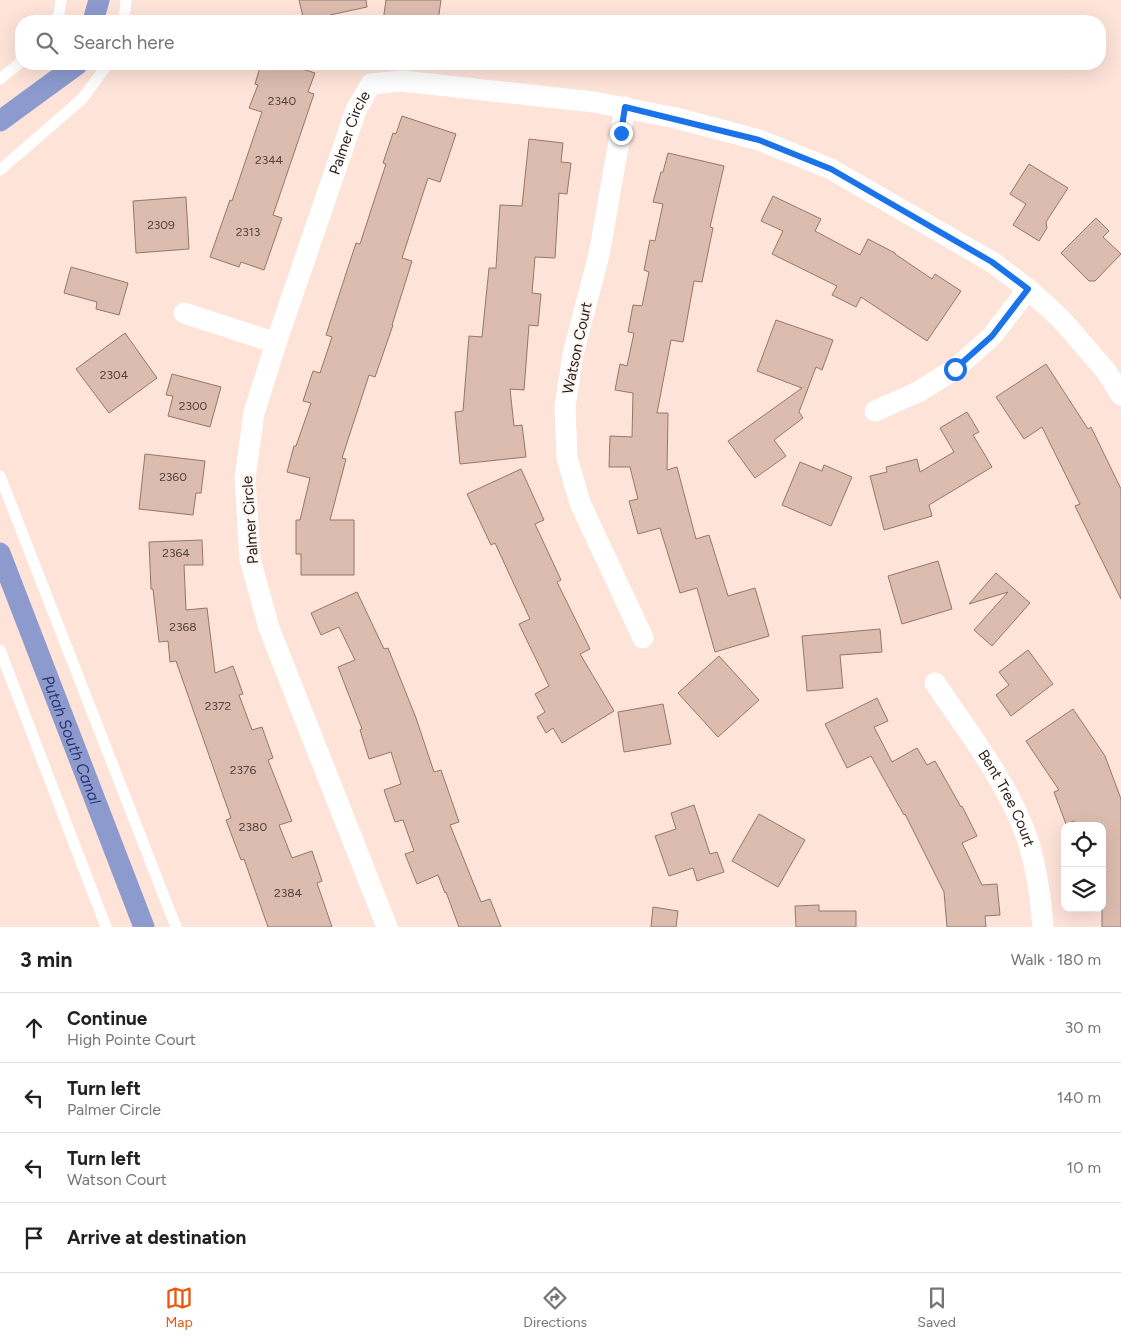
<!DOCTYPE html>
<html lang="en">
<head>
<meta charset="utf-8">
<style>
  body { margin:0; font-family:Figtree,sans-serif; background:#f6f6f6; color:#202124 }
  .controls { position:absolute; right:15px; bottom:15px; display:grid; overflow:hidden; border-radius:10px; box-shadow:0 5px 20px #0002 }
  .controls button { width:45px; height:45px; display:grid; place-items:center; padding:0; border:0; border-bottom:1px solid #e0e0e0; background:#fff; color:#202124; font:25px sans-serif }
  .stop { position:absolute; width:15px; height:15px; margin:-11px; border:4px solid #1a73e8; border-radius:50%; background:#fff }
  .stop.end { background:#1a73e8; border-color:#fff; box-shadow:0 1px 5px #0008 }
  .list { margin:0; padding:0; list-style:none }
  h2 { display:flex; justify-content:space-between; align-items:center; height:65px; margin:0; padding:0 20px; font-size:21px }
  h2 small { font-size:16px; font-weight:400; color:#757577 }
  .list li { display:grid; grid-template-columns:32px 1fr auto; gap:15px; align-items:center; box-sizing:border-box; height:70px; padding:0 20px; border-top:1px solid #e0e0e0 }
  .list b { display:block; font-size:19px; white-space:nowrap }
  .list p { margin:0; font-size:16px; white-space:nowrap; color:#757577 }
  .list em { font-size:16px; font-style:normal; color:#757577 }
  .icon { flex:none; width:28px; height:28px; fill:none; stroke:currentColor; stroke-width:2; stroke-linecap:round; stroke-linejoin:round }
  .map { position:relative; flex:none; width:1121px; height:927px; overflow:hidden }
  .search { position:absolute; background:#fff; box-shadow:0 5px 20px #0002; left:15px; right:15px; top:15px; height:55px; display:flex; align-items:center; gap:12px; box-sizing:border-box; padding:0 18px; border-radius:20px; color:#757577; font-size:19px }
  .sheet { height:345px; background:#fff }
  nav { display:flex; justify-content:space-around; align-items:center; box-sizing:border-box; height:70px; border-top:1px solid #e0e0e0; background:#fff; font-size:14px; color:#757577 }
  nav a { display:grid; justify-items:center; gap:2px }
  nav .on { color:#ea580c }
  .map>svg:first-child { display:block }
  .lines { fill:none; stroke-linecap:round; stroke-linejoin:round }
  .canal { stroke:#8c9ace; stroke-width:21 }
  .building { fill:#dcbcaf; stroke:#94776b }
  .service { stroke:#fff; stroke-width:11 }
  .minor { stroke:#fff; stroke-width:21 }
  .route { stroke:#1a73e8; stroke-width:6 }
  .labels { text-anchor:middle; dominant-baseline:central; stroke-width:4; stroke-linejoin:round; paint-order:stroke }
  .number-label { font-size:12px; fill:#54433c }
  .street-label { font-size:15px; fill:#261b16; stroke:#fcf5f2 }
  .water-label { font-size:16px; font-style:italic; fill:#2a3574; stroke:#fcf5f2 }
</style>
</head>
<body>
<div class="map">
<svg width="1121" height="927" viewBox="0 0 1121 927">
  <rect width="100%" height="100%" fill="#fee3d9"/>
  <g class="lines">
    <g class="canal">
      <path d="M93 21 99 0"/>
      <path d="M0 121 78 64"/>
      <path id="s1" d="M0 553 144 927"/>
    </g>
  </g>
  <g class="building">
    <path d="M299 0H366L367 7 330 15 331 21H304Z"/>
    <path d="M386 0H441L438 21H383Z"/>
    <path d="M261 64H287L315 73 308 92 314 94 273 215 282 218 264 270 241 262 239 267 210 257 230 200 232 201 262 112 249 108 258 85 255 84Z"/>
    <path d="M402 116 456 134 440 182 428 178 402 258 412 261 392 325H393L375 377 369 375 342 458 346 459 330 520H354V575H301V554H296V520H300L310 478 287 472 294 446H296L311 403 303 401 313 371 320 373 332 337 326 335 356 243 360 244 386 164 383 163 393 133 396 134Z"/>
    <path d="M529 139 563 143 561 162 571 163 567 194 559 193 555 258 535 257 532 293 541 294 538 326 529 325 524 390 510 389 514 426 522 425 526 457 460 464 455 412 463 411 469 336 482 337 489 268H496L500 205 522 206Z"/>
    <path d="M668 153 724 166 710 227 713 228 702 282 694 281 683 342 671 340 657 413H668L667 470 677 467 696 539 709 535 728 596 755 588 769 636 715 652 697 588 680 593 660 528 638 534 629 501 638 499 630 467H609L610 436 632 437 633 393 615 390 620 364 627 366 634 333 628 332 633 305 642 306 649 272 644 270 650 240 655 241 663 204 653 202 661 172H663Z"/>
    <path d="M1029 164 1068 188 1046 222 1047 228 1039 241 1013 225 1026 204 1010 194Z"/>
    <path d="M773 196 821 219 815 231 860 255 868 239 895 253V254L932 279 935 274 961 291 927 341 861 297 856 307 832 295 837 286 772 254 783 231 761 221Z"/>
    <path d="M186 197 189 249 136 253 133 201Z"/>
    <path d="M1096 218 1109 231 1103 237 1121 254 1095 281H1089L1061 253Z"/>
    <path d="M71 267 128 283 119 315 96 309 97 302 64 293Z"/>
    <path d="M776 320 833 340 822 370 816 367 799 412 803 418 774 440 786 456 755 478 728 441 802 388 757 371Z"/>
    <path d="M125 333 157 378 109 413 76 369Z"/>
    <path d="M1046 364 1088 429 1091 427 1121 489V599L1075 506 1080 504 1042 427 1024 439 996 397Z"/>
    <path d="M172 374 221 387 210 427 168 416 173 396 166 395Z"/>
    <path d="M967 412 979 432 973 435 992 467 929 505 932 516 884 530 870 476 887 472 886 467 917 459 920 472 954 452 940 428Z"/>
    <path d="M145 454 205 461 201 493H196L193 515 139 509Z"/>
    <path d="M800 462 822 471 824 465 852 477 831 526 782 505Z"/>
    <path d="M521 469 544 520 535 524 561 580 557 582 590 649 580 654 614 711 562 743 553 728 546 733 537 717 545 712 535 694 549 686 519 624 530 619 495 543 491 545 467 494Z"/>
    <path d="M202 540 203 565H184L186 610 207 608 215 673 233 666 243 694 239 695 252 730 262 727 273 758 268 760 292 821 279 825 292 858 312 851 322 881 317 883 332 927H268L244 859 241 860 226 820 231 818 176 661 170 662 168 641 159 642 153 589H151L149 542Z"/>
    <path d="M938 561 952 609 902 624 888 576Z"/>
    <path d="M996 573 1030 603 992 646 974 630 1008 592 969 604Z"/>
    <path d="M357 592 384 649 388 648 416 718 434 772 441 770 459 822 450 825 481 902 490 899 501 927H459L446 892 445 893 438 875 417 884 405 854 414 851 403 820 395 822 384 790 401 784 391 752 369 759 360 730 362 729 338 667 355 660 339 627 321 635 311 613Z"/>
    <path d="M880 629 882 652 840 655 843 688 807 691 802 636Z"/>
    <path d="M1028 650 1053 684 1011 716 996 695 1009 685 999 672Z"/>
    <path d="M719 656 759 700 718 737 678 693Z"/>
    <path d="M877 698 888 721 874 727 892 762 917 748 927 765 935 761 961 807 962 806 977 836 962 843 982 885 997 884 1000 915 985 916 986 927H947L944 892 905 814 904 815 871 756 847 768 825 724Z"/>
    <path d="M663 704 671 744 624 752 618 712Z"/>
    <path d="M1073 709 1105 756 1121 799V927H1102V826H1076L1074 821 1066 824 1054 792 1059 790 1026 741Z"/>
    <path d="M694 805 710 854 717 852 724 872 697 881 693 868 669 876 655 836 676 829 671 813Z"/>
    <path d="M759 814 805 840 778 887 732 861Z"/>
    <path d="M819 905V911H856V927H796L795 906Z"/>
    <path d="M653 907 678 911 676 927H651Z"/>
  </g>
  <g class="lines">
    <g class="service">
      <path d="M55 21 59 14 61 0"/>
      <path d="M124 21 126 0"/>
      <path d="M0 79 21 62"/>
      <path d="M0 170 82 99 108 64"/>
      <path d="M0 476 176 927"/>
      <path d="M0 650 106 927"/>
    </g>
    <g class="minor">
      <path d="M625 107 599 255 573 354 565 407 567 458 580 503 643 638"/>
      <path d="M184 313 276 343"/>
      <path d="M875 411 918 392 955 369 992 336 1028 289"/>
      <path id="s2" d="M935 683C969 733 1011 787 1029 844 1037 871 1041 900 1043 927"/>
      <path id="s3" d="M387 927 269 628 250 559 245 478 254 413 276 343 356 110 371 84 402 81 594 102 676 118 759 140 831 169 992 262 1028 289 1061 319 1106 371 1121 395"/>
    </g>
  </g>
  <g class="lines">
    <path class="route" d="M621 133 625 107 759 140 831 169 992 262 1028 289 992 336 955 369"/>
  </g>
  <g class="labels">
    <g class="number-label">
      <text x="282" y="101">2340</text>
      <text x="269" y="160">2344</text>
      <text x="161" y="225">2309</text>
      <text x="248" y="232">2313</text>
      <text x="114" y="375">2304</text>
      <text x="193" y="406">2300</text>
      <text x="173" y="477">2360</text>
      <text x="176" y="553">2364</text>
      <text x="183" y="627">2368</text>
      <text x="218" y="706">2372</text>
      <text x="243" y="770">2376</text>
      <text x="253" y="827">2380</text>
      <text x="288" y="893">2384</text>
    </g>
    <g class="street-label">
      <text stroke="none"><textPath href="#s3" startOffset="836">Palmer Circle</textPath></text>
      <text transform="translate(577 348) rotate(-78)">Watson Court</text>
      <text transform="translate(250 520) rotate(-94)">Palmer Circle</text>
      <text stroke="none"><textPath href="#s2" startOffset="136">Bent Tree Court</textPath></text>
    </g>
    <g class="water-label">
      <text stroke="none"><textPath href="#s1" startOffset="200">Putah South Canal</textPath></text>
    </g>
  </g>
</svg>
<div class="controls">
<button><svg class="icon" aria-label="locate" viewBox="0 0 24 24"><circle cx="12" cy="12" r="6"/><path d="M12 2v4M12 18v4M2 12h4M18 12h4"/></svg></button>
<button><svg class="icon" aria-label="layers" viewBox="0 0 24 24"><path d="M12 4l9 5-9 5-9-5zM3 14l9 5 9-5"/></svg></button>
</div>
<div class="stop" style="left:955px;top:369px"></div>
<div class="stop end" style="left:621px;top:133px"></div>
<div class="search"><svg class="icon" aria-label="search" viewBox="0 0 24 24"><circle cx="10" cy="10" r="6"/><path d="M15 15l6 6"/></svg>Search here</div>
</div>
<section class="sheet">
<h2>3 min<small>Walk · 180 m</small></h2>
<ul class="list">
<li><svg class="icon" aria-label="ahead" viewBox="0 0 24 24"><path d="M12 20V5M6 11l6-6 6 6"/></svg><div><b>Continue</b><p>High Pointe Court</p></div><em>30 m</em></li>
<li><svg class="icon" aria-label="left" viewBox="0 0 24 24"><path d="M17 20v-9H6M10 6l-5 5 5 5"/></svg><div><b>Turn left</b><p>Palmer Circle</p></div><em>140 m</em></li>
<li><svg class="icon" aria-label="left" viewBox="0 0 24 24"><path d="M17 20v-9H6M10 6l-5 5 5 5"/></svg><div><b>Turn left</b><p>Watson Court</p></div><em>10 m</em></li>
<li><svg class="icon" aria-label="arrive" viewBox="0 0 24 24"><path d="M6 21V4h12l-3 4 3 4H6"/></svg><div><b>Arrive at destination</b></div></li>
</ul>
</section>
<nav>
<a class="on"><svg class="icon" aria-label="map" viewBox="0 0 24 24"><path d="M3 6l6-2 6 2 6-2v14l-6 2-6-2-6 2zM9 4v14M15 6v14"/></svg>Map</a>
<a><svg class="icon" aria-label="directions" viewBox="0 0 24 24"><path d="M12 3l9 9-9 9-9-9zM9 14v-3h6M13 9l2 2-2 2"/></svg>Directions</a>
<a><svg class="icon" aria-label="saved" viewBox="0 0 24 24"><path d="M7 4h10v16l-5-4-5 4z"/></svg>Saved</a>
</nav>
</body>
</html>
